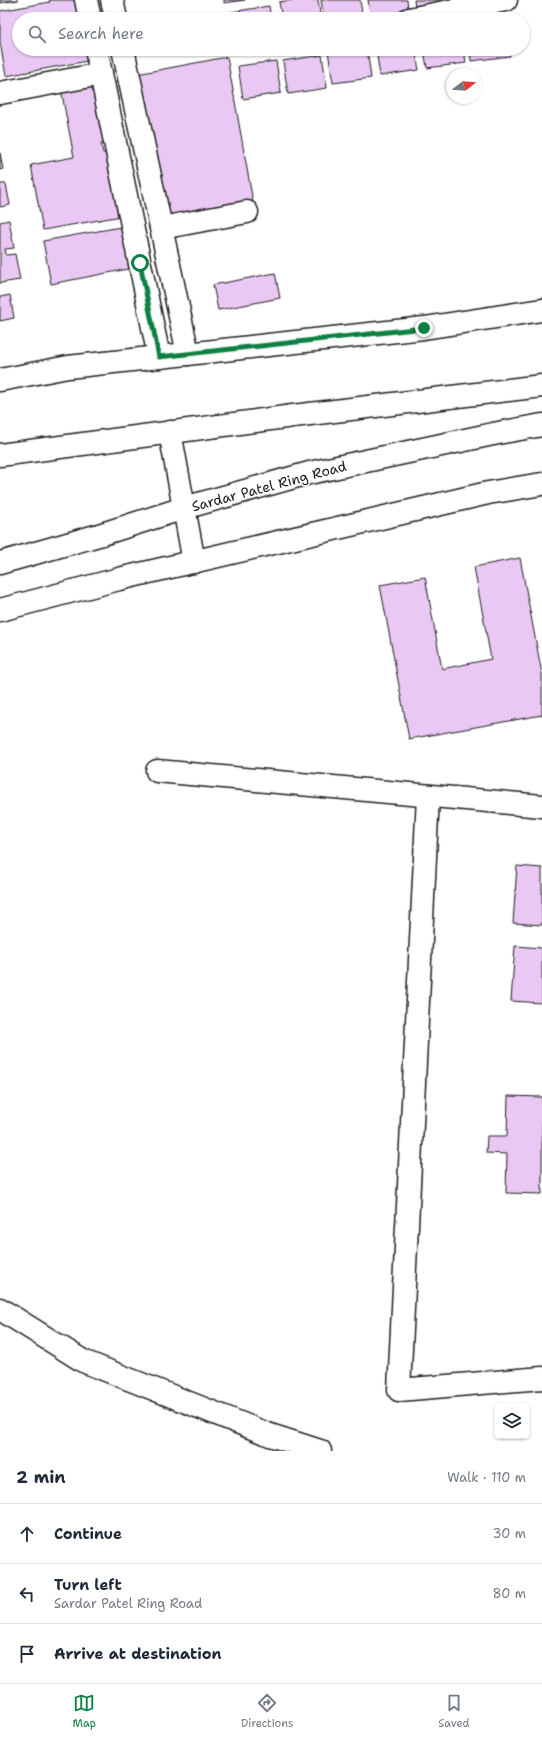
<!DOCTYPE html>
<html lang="en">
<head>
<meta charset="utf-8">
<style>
  body { margin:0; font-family:"Shantell Sans",sans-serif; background:#f6f6f7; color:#1f2937 }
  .controls { position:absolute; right:12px; bottom:12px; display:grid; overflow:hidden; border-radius:6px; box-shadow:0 1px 3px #0004 }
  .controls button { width:36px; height:36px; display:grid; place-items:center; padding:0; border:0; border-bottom:1px solid #e0e1e3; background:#fff; color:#1f2937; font:20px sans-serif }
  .compass { position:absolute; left:446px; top:68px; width:36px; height:36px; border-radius:50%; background:#fff; box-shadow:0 1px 3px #0004; rotate:73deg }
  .stop { position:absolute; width:12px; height:12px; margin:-9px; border:3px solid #0b8043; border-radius:50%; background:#fff }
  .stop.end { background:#0b8043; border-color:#fff; box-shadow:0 1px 4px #0008 }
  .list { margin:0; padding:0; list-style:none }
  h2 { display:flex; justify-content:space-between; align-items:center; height:52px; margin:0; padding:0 16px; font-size:17px }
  h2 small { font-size:13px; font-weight:400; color:#747a83 }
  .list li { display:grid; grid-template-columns:26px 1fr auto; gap:12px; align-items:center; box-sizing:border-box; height:60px; padding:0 16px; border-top:1px solid #e0e1e3 }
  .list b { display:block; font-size:15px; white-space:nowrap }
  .list p { margin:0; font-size:13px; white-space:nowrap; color:#747a83 }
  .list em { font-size:13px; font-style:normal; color:#747a83 }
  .icon { flex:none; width:22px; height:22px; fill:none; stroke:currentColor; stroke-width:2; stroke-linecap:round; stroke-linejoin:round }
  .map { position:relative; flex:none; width:542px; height:1451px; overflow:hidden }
  .search { position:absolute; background:#fff; box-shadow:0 1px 3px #0004; left:12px; right:12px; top:12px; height:44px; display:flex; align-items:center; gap:10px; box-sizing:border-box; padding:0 14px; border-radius:22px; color:#747a83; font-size:15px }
  .sheet { height:232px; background:#fff }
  nav { display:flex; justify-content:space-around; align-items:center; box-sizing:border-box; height:56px; border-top:1px solid #e0e1e3; background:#fff; font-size:11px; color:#747a83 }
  nav a { display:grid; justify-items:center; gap:2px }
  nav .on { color:#0b8043 }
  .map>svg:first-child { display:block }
  .building { fill:#eac8f4; stroke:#1c1c1c }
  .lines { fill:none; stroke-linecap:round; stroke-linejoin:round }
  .minor-casing { stroke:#1c1c1c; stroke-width:25 }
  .highway-casing { stroke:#1c1c1c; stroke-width:25 }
  .minor { stroke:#fff; stroke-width:22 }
  .highway { stroke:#fff; stroke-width:22 }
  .route { stroke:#0b8043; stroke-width:5 }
  .labels { text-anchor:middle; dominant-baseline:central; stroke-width:3; stroke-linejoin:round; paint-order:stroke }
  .street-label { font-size:14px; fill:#1c1c1c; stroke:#fff }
</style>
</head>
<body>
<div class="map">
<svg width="542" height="1451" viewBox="0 0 542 1451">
  <rect width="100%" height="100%" fill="#fff"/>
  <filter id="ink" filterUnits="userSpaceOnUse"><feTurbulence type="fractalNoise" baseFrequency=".025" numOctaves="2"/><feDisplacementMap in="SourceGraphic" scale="8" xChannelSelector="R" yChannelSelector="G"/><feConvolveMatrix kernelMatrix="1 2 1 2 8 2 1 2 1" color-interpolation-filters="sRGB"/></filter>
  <g filter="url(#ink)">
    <g class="building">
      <path d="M0 0H18L0 3Z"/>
      <path d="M49 0H76L79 19H19V49H85L87 61 6 76 0 42V11L50 2Z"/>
      <path d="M224 0H245L224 3Z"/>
      <path d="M293 0H318L321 19H282L279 2Z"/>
      <path d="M321 0H360L363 19H324Z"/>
      <path d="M368 0H407L409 15 382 19H371Z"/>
      <path d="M414 0H453L416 13Z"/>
      <path d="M269 6 271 19H232L231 12Z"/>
      <path d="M338 49H367L371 78 333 83 328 51Z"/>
      <path d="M376 49H415L419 70 380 76Z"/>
      <path d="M424 49H464L466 63 427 68Z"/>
      <path d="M470 49H509L510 56 471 61Z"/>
      <path d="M322 55 327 88 288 94 283 61Z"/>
      <path d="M227 57 253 202 164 219 137 74Z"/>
      <path d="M276 61 281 93 243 99 238 66Z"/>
      <path d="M102 81 114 142 101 144 103 153 115 151 127 215 43 230 31 165 74 157 61 89Z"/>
      <path d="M0 153 3 169 0 170Z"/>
      <path d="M0 184H6L10 205 0 207Z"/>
      <path d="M9 220 14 248 5 249 6 255 15 254 20 280 0 283V222Z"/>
      <path d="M126 226 133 268 51 284 43 241Z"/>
      <path d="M275 273 280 298 218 310 213 285Z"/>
      <path d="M10 295 14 318 0 321V297Z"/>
      <path d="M520 558 542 674V715L409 739 380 585 425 577 442 669 491 659 474 567Z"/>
      <path d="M517 866 542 868V925L513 923Z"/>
      <path d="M515 946 542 948V1003L511 1001Z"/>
      <path d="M508 1096 542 1097V1194L506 1193 507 1154 486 1153 487 1136H507Z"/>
    </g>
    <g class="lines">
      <defs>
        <g id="minor">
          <path d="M86 0 90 19"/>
          <path d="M112 0 116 19"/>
          <path d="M409 19 506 0"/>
          <path d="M96 49 159 357"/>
          <path d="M123 49 188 354"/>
          <path d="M0 93 101 74"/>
          <path d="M161 228 247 212"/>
          <path d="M0 380 68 367 424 328 542 310"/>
          <path d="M0 610 119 579 488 493 542 484"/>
          <path d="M157 771 542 806"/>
          <path d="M428 796 399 1390 542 1378"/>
          <path d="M0 1309 83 1361 270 1435 320 1451"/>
        </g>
        <g id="highway">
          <path d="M170 432 194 562"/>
          <path d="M0 455 293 416 542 386"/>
          <path d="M0 563 99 535 184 508 309 473 498 433 542 425"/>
        </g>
      </defs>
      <use href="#minor" class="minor-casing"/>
      <use href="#highway" class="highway-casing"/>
      <use href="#minor" class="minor"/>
      <use href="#highway" class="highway"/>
    </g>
  </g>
  <g class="lines" filter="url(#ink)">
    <path class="route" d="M140 263 159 357 424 328"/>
  </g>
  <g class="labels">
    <g class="street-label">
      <text transform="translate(269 486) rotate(-15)">Sardar Patel Ring Road</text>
    </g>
  </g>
</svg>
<div class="controls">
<button><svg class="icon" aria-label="layers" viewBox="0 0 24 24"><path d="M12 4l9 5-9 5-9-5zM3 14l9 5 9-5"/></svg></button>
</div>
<svg class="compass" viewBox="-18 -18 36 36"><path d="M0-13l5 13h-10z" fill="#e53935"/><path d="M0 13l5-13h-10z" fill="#747a83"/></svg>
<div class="stop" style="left:140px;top:263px"></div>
<div class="stop end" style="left:424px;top:328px"></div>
<div class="search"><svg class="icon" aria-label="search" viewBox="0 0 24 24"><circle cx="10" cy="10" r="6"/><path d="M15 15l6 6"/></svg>Search here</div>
</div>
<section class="sheet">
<h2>2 min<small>Walk · 110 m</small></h2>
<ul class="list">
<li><svg class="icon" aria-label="ahead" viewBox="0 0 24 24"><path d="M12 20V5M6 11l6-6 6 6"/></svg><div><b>Continue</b></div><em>30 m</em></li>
<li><svg class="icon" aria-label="left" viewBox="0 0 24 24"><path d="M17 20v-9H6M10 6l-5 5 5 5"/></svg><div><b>Turn left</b><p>Sardar Patel Ring Road</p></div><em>80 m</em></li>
<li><svg class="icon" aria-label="arrive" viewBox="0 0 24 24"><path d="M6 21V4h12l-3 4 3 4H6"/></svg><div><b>Arrive at destination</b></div></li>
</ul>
</section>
<nav>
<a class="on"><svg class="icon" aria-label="map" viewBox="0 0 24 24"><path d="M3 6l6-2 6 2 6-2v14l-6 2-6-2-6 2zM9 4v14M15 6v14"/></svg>Map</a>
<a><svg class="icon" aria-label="directions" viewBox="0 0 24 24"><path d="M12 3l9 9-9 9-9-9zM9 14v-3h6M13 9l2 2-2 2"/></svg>Directions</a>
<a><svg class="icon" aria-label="saved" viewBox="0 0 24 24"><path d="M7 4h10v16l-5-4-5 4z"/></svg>Saved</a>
</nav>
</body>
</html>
